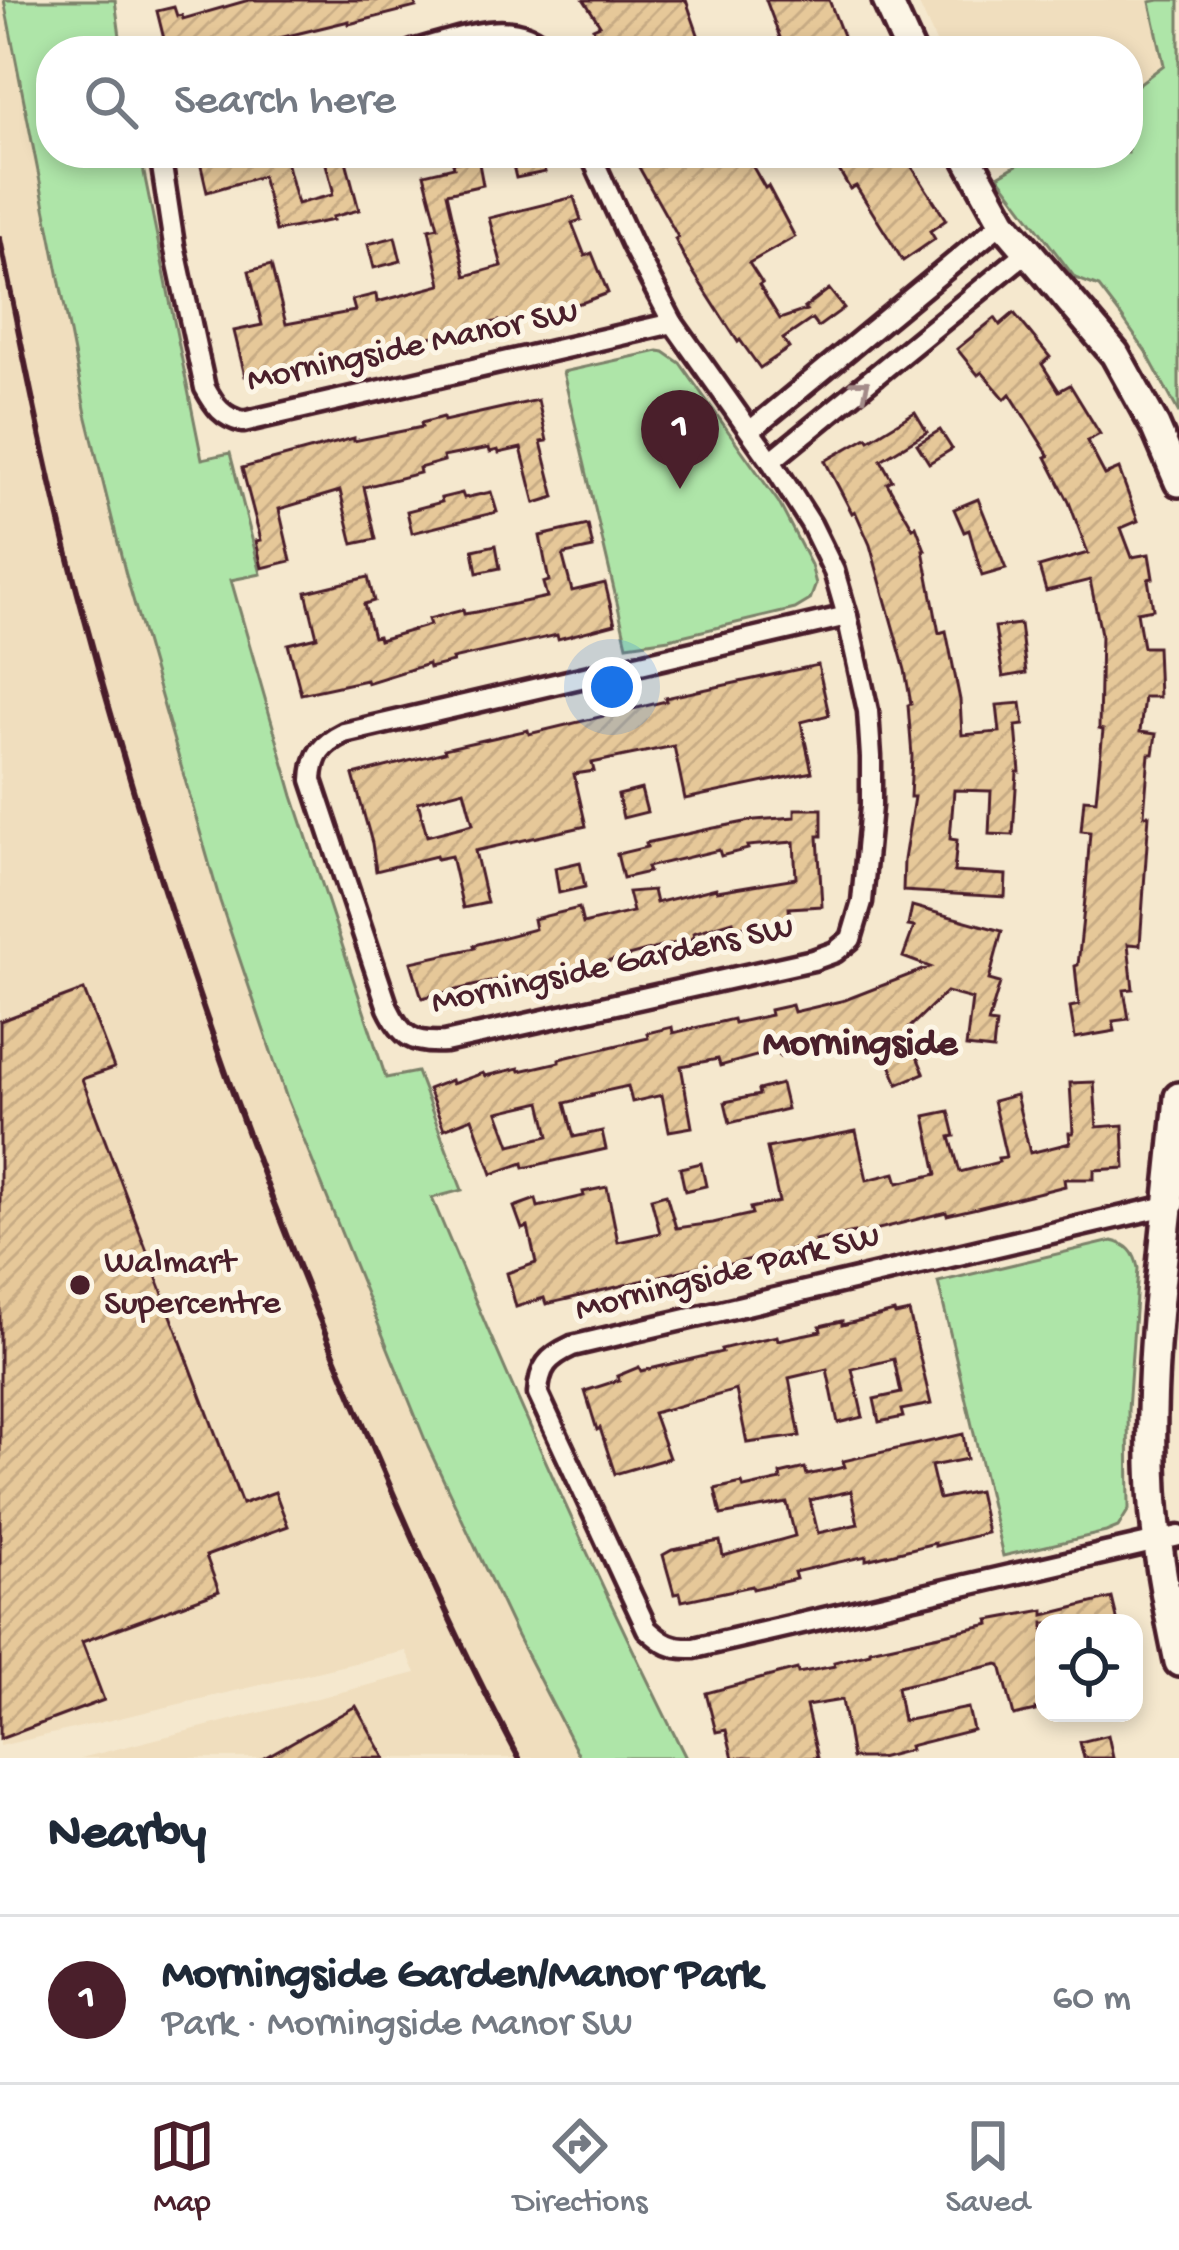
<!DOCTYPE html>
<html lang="en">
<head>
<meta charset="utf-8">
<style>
  body { margin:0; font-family:"Gochi Hand",sans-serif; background:#f6f6f7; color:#1f2937 }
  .controls { position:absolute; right:36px; bottom:36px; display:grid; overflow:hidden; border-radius:24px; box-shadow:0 6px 18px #0003 }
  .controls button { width:108px; height:108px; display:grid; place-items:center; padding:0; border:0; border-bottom:3px solid #e0e1e3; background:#fff; color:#1f2937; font:60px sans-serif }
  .you { position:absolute; left:612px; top:687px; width:42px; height:42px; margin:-30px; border:9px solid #fff; border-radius:50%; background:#1a73e8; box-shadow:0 0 0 18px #1a73e833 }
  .badge { display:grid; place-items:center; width:78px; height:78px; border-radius:50%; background:#4a1f2b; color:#fff; font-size:39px; font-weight:700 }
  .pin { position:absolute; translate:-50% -99px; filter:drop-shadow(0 3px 6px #0008) }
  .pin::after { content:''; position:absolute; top:63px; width:42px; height:36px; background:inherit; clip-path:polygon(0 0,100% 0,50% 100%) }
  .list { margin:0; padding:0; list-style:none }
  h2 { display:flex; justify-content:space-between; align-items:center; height:156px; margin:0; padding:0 48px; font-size:51px }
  h2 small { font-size:39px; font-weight:400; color:#747a83 }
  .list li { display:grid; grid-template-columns:78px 1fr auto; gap:36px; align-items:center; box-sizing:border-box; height:168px; padding:0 48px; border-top:3px solid #e0e1e3 }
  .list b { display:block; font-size:45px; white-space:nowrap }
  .list p { margin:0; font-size:39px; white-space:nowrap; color:#747a83 }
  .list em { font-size:39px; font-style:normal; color:#747a83 }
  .icon { flex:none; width:66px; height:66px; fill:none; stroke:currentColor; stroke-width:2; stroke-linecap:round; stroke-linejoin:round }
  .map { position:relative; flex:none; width:1179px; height:1758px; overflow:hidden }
  .search { position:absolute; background:#fff; box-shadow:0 6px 18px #0003; left:36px; right:36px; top:36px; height:132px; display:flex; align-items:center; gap:30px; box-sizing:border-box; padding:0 42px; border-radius:48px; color:#747a83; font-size:45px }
  .sheet { height:324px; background:#fff }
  nav { display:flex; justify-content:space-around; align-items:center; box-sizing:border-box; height:168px; border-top:3px solid #e0e1e3; background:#fff; font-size:33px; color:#747a83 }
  nav a { display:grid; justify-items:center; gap:6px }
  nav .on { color:#4a1f2b }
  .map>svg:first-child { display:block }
  .built { fill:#f0debe }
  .park { fill:#aee5a8; stroke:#7c826a; stroke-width:3 }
  .building { fill:url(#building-hatch); stroke:#4a1f2b; stroke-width:3; fill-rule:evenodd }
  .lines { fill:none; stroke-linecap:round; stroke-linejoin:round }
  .street-casing { stroke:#4a1f2b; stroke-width:27 }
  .secondary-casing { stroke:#4a1f2b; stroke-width:36 }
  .street { stroke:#fcf5e5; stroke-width:18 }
  .secondary { stroke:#fcf5e5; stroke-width:27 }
  .rail { stroke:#4a1f2b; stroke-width:6 }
  .oneway { stroke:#a38a88 }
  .poi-dot { fill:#4a1f2b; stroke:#fcf5e5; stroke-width:4.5 }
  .labels { text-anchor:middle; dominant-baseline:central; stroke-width:10; stroke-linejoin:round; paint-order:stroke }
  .street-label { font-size:36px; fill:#4a1f2b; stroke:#fcf5e5 }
  .poi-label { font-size:36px; fill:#4a1f2b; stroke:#fcf5e5; text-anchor:start }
  .neighbourhood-label { font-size:39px; font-weight:bold; fill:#4a1f2b; stroke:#fcf5e5 }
</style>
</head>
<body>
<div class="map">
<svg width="1179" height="1758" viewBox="0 0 1179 1758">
  <defs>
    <pattern id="building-hatch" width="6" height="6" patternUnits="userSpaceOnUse" patternTransform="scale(3)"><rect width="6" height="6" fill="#e6c899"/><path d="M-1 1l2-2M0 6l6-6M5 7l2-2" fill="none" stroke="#c7ab84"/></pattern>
  </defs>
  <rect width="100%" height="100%" fill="#f5e8ce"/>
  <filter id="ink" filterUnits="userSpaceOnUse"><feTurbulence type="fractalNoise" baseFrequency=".00833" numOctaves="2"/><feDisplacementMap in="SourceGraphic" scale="24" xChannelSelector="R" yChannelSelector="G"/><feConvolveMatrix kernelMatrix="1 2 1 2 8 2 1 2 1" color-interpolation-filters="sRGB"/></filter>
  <g filter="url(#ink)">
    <g class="built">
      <path d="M0 0H4L86 414 286 1096 428 1447 517 1636 580 1758H81L416 1673 406 1651 0 1746Z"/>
      <path d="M917 0H1179V54L1128 92V51H940Z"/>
    </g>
    <g class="park">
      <path d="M4 0H115L122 51H51V153H140L202 459 230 453 261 574 231 580 293 796 386 1078 417 1072 462 1190 432 1198C511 1387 594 1575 686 1758H580L517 1636 428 1447 286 1096 220 901 126 575 86 414Z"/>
      <path d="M1159 0H1179V413L1146 352 1121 316 1099 287 1075 278 998 176 1038 153H1128V92L1164 65 1150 2Z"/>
      <path d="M658 351 664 352 680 363 779 503 811 565 816 584 810 600 795 609 669 639 627 645 563 372Z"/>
      <path d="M1112 1241C1128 1244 1135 1253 1138 1268L1128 1410 1129 1509 1118 1527 1106 1532 1003 1556 938 1282Z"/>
    </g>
    <g class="building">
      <path d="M249 0H415L416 7 349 24V21L226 51H167L157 11 174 7 177 16 182 15 183 19Z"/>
      <path d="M584 0H686L701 43 677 51H602L593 28 600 25Z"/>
      <path d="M766 0H829L849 51H785Z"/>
      <path d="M198 153H284L297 204 332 195 333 190 323 153H344L359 210 332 217 333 220 276 231 262 176 207 192Z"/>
      <path d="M510 153H540L545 172 516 178Z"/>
      <path d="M631 153H745L765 188 768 186 795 237 749 263 762 283 759 285 780 319 806 310 804 308 829 289 844 308 818 327 812 319 783 339 789 348 760 368 740 340 738 342 686 261 675 239 678 237Z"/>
      <path d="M829 153H903L946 220 930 231 935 239 903 261 856 186 850 189Z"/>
      <path d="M478 158 483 185 447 193 466 276 502 266 489 218 574 197 581 220 572 223 585 256 592 253 608 293 584 302 500 323 499 321 425 338V335L335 360 334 356 303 364 302 361 245 376 234 331 262 325 249 271 271 265 286 324 355 311 352 300 376 294 377 302 441 285 429 229 438 227 424 174 454 167 453 163Z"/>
      <path d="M395 237 401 261 374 268 368 244Z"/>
      <path d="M1014 313 1050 357 1042 364 1059 391 1070 385 1100 434 1087 441 1105 475 1119 469 1138 521 1121 528 1132 557 1149 554 1153 578 1148 579 1153 609 1137 612 1143 647H1157L1159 697H1144L1140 732 1156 734 1153 754H1149L1144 815H1149L1140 945 1128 944 1133 989 1124 990 1129 1019 1113 1021 1115 1031 1075 1038 1070 1007 1079 1005 1075 966 1078 965 1085 899 1090 832 1081 831 1084 799 1096 800 1103 730 1099 729 1101 634 1090 580 1046 591 1039 567 1088 553 1069 502 1046 457 1049 456 1010 394 1005 399 982 372 978 375 957 349 995 318 1000 325Z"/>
      <path d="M538 400 547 441 541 442 555 497 535 503 521 448 499 453 498 450 490 452 489 448 443 457 444 461 419 468 420 473 364 487 376 539 353 544 340 491 279 509 291 561 262 568 256 541 261 540 242 468 354 438V441L422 427 421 423 443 417 444 421Z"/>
      <path d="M915 412 927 432 881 460 892 480 887 483 913 528 916 526 925 550H923L939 633 946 631 960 700 962 735 1000 732 997 705 1021 703 1024 725 1016 726 1020 772H1017L1013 835 989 834 991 791 954 790 950 839 957 840 954 872 1006 875 1005 897 903 891 904 860 914 797H910L912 756 908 705 911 704 905 670 870 545 855 511 852 513 825 461 867 437 869 440Z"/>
      <path d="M940 430 952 449 929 463 917 444Z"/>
      <path d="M491 492 497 512 412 533 407 511 442 502 441 498 462 493 464 498Z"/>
      <path d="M978 499 1006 569 982 576 969 530 964 532 954 509Z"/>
      <path d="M588 525 593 548 565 554 563 557 572 591 605 583 615 624 558 639 557 635 452 659 453 662 429 668 428 664 367 683 366 680 301 694 288 644 317 637 306 592 368 577 374 601 364 604 373 637 378 636 379 640 430 625 428 619 463 610 464 614 476 612 547 597 543 583 549 581 540 536Z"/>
      <path d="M496 545 500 568 477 573 473 550Z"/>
      <path d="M1020 624 1026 673 1003 677 995 627Z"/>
      <path d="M818 665 829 715 801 722 812 772 685 799 674 746 625 756 592 763 594 771 574 774 586 826 475 851 487 903 463 908 451 856 437 859 436 856 376 871 372 843 353 775 445 752 444 749 466 744 528 730 529 734 633 709 666 701 665 698ZM464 790 473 824 427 836 418 802Z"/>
      <path d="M641 789 647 812 623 818 618 795Z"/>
      <path d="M795 809H822V836H818L822 906 789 908 790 918 734 928 733 921 693 933 694 938 599 964 516 980 515 976 422 998 411 962 475 948 474 945 535 929 533 919 579 908 583 924 633 912 628 892 653 890 656 903 716 888 717 891 796 878 794 842 747 846 748 849 721 856 719 850 647 867 649 872 623 878 617 854 647 847 646 843 709 829 755 820 795 817Z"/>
      <path d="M580 862 585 887 559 893 555 868Z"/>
      <path d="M912 906 1002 931 989 980 1000 983 988 1023 996 1024 993 1050 966 1047 972 999 946 992 906 1031 924 1073 898 1084 879 1038 841 1045V1040L780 1056 778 1050 720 1066 718 1059 681 1066 692 1127 669 1131 662 1095 632 1102 628 1086 592 1094 593 1096 565 1103 574 1137 602 1131 606 1149 524 1168 523 1163 492 1174 472 1118 444 1129 428 1089 451 1080 452 1084 483 1073 485 1076 519 1068 520 1071 559 1062V1059L648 1038 647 1033 672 1027 673 1033 733 1019 734 1023 771 1015 770 1010 792 1005 794 1012 845 1000 930 967 903 957 914 927 908 926ZM541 1102 549 1136 510 1145 498 1112Z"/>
      <path d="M84 990 114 1068 82 1079 242 1504 275 1492 288 1526 206 1556 219 1591 82 1642 104 1700 0 1739V1021Z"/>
      <path d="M1094 1082 1097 1127 1123 1125 1125 1168 1094 1170V1179H1064L1065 1186 977 1208 947 1215 946 1212 855 1235 854 1232 815 1241 816 1244 730 1264 702 1268 701 1266 568 1299 546 1304 544 1298 516 1307 507 1273 536 1263 528 1227 522 1229 514 1207 536 1199 538 1207 584 1196 583 1192 607 1187 618 1242 660 1233 651 1198 666 1194 676 1228 713 1223 752 1214 750 1208 779 1202 767 1148 856 1131 867 1180 895 1173 898 1183 937 1174 925 1116 949 1111 955 1136 950 1137 960 1172 999 1162 998 1158 1006 1157 993 1101 1016 1095 1030 1153 1070 1143 1069 1133H1073L1070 1083Z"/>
      <path d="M781 1084 787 1109 730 1123 725 1102 759 1095 758 1090Z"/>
      <path d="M701 1163 706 1186 685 1191 680 1168Z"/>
      <path d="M894 1312 895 1315 909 1312 931 1404 901 1410 903 1417 879 1422 874 1399 901 1393 894 1359 852 1369 863 1417 838 1423 827 1369 789 1378 800 1436 747 1443 736 1390 653 1413 669 1458 615 1474 600 1428 597 1430 585 1391 619 1380 617 1376 639 1367 641 1371 722 1352 721 1349 754 1341 777 1336 778 1340 821 1331 820 1326 842 1321V1325Z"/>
      <path d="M963 1434 967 1459 931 1466 939 1499 978 1491 987 1533 935 1546V1543L866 1560V1556L794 1572 796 1579 753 1589 752 1586 682 1601 680 1593 674 1594 663 1555 672 1550 720 1541 723 1556 795 1536 787 1503 721 1515 715 1489 742 1483 744 1488 781 1480 780 1474 805 1468 807 1475 845 1467 843 1461ZM851 1491 858 1524 818 1533 810 1500Z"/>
      <path d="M1112 1598 1118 1623H1044V1707L1035 1709V1711L1014 1716 1001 1665 998 1664 897 1687 903 1721 968 1708 973 1730 909 1746 910 1750 879 1758H852L842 1700 806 1706 818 1758H733L726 1730 716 1732 706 1693 797 1669 798 1673 835 1666 834 1662 870 1653V1650L990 1624 989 1620 1044 1610V1615Z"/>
      <path d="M356 1706 385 1758H264Z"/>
      <path d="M1108 1735 1113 1758H1084L1080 1742Z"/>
    </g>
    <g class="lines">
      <defs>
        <g id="street">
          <path d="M412 51C452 41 516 12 547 51"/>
          <path d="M160 153 174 245 205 388C215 406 222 417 243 422L673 323 632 245 590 153"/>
          <path d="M673 323 771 461 811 524 834 571 847 616"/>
          <path d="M750 431 1003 222"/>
          <path d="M771 461 1027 252"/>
          <path d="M847 616 868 711 871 757V806L862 902 851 939 835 952 813 960 445 1042C412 1044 402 1037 388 1008L312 780C313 754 322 744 344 733Z"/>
          <path d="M1175 1204 572 1346C548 1357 539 1367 538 1394L647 1629C663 1644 672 1649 694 1648L1179 1536"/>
        </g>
        <g id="secondary">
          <path d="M887 0 910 51"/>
          <path d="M965 153 1003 222 1115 354 1155 426 1179 482"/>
          <path d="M1179 1097C1168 1228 1146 1359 1153 1490 1156 1548 1167 1605 1179 1662"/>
        </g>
      </defs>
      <use href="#street" class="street-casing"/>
      <use href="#secondary" class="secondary-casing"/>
      <use href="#street" class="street"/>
      <use href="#secondary" class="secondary"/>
      <path class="rail" d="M0 239C24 358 47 477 78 594 153 879 249 1158 365 1428 413 1540 462 1651 519 1758"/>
    </g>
    <defs><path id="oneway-chevron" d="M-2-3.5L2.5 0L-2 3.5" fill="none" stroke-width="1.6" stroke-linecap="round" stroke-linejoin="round" transform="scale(3)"/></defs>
    <use class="oneway" href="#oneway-chevron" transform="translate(862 387) rotate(-39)"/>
  </g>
  <circle class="poi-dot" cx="80" cy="1285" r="12"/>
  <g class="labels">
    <g class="street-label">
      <text transform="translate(413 348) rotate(-12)">Morningside Manor SW</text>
      <text transform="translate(613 967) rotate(-12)">Morningside Gardens SW</text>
      <text transform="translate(728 1275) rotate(-14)">Morningside Park SW</text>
    </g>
    <g class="poi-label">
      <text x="104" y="1264">Walmart<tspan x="104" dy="41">Supercentre</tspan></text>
    </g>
    <g class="neighbourhood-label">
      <text x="860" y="1046">Morningside</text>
    </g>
  </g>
</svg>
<div class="controls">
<button><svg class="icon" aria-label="locate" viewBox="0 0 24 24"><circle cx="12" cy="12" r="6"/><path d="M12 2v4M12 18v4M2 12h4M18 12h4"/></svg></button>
</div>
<div class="you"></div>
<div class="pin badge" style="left:680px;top:489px">1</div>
<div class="search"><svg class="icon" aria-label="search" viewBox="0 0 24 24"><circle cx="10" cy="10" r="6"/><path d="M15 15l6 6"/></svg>Search here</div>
</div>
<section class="sheet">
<h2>Nearby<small></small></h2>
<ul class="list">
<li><span class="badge">1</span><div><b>Morningside Garden/Manor Park</b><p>Park · Morningside Manor SW</p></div><em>60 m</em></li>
</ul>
</section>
<nav>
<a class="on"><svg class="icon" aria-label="map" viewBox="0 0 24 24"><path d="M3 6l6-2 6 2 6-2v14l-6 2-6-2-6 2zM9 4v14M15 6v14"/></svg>Map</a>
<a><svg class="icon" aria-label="directions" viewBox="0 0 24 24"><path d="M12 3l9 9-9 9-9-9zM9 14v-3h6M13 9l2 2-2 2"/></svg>Directions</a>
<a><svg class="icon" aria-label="saved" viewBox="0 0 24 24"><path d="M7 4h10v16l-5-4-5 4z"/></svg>Saved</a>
</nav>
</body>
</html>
